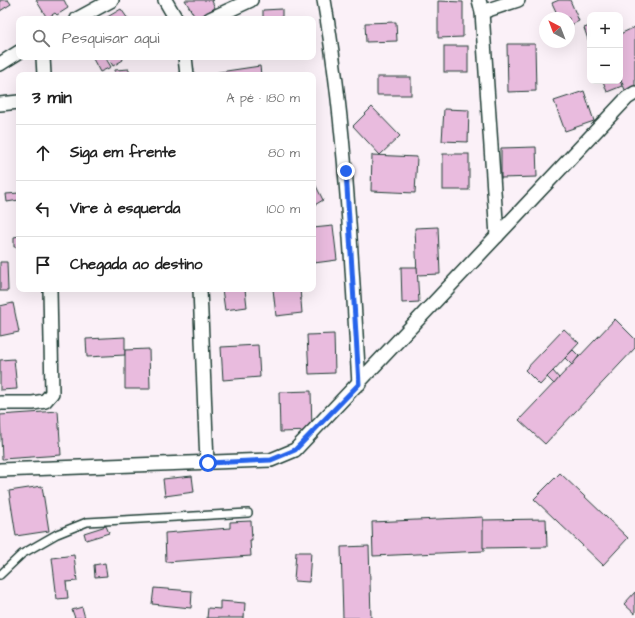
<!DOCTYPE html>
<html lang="pt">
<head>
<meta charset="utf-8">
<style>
  body { margin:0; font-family:"Architects Daughter",sans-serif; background:#f2f2f2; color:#222 }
  .controls { position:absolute; right:12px; top:12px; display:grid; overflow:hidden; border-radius:8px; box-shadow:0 4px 16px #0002 }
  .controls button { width:36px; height:36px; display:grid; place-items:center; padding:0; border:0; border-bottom:1px solid #e0e0e0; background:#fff; color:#222; font:20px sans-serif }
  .compass { position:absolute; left:539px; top:12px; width:36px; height:36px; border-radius:50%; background:#fff; box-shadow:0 4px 16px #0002; rotate:318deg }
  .stop { position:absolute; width:12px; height:12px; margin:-9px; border:3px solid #2563eb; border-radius:50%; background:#fff }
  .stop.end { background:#2563eb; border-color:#fff; box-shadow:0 1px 4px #0008 }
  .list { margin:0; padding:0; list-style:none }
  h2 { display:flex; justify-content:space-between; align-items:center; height:52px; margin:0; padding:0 16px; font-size:17px }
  h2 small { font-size:13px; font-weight:400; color:#767676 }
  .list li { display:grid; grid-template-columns:26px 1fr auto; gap:12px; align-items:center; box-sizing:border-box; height:56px; padding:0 16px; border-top:1px solid #e0e0e0 }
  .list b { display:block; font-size:15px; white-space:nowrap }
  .list em { font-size:13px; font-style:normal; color:#767676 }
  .icon { flex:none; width:22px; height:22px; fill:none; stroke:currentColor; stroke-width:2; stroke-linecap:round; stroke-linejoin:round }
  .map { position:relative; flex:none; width:635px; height:618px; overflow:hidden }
  .search { position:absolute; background:#fff; box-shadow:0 4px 16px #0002; left:16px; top:16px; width:300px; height:44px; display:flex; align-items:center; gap:10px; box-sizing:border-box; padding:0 14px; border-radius:8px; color:#767676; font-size:15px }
  .panel { position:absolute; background:#fff; box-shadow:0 4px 16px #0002; left:16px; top:72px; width:300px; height:220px; border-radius:8px }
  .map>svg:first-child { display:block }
  .building { fill:#e9bbde; stroke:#1f3d34 }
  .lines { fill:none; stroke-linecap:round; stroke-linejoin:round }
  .service-casing { stroke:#1f3d34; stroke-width:10 }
  .minor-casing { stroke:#1f3d34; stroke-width:16 }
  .service { stroke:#fff; stroke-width:7 }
  .minor { stroke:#fff; stroke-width:13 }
  .route { stroke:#2563eb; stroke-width:5 }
</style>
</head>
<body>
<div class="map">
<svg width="635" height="618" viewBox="0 0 635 618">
  <rect width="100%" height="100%" fill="#fbf1f8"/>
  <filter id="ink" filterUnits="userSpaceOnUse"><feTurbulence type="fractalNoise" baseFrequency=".025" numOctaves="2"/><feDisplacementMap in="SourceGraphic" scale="8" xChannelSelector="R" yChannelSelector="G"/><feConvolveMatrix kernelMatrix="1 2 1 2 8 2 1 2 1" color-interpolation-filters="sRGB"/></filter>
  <g filter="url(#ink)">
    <g class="building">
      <path d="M0 0H8L11 4 0 11Z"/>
      <path d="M36 0H64L68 8 57 15 55 13 47 18Z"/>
      <path d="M185 0H214L212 1 215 8 196 19Z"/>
      <path d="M559 0H570L579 21 569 26V18H559L552 3Z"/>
      <path d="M438 1 463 2V37L438 38Z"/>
      <path d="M121 9 128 19H104Z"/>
      <path d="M282 9V19H263V10Z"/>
      <path d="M396 22 397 41 366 42 365 23Z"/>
      <path d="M590 26V45L584 28Z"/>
      <path d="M635 27V86L625 90 620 77V34Z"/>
      <path d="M507 44H535L536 91 508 92Z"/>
      <rect x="444" y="46" width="24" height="26"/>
      <path d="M92 57H105L111 67 100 72Z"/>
      <path d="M108 57H122L123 60 113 66Z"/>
      <path d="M260 66 261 75H213V73Z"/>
      <path d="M129 69V75H115V70Z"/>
      <rect x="377" y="77" width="34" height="18"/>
      <path d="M620 80 622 86 607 92 603 81Z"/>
      <path d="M584 91 594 121 565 131 554 101Z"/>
      <path d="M372 107 400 136 380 155 353 126Z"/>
      <path d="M444 109 469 110 468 142 442 141Z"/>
      <path d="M536 147 537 177 501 178V148Z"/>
      <rect x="443" y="154" width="26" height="36"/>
      <path d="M372 155 417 157 415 193 371 191Z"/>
      <path d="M315 184 323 200 313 206V185Z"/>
      <path d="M19 193V200L7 202 6 194Z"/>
      <path d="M333 226 337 260 314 263 313 228Z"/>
      <path d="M438 227 440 274 417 275 415 228Z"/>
      <path d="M19 236V247H14V237Z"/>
      <path d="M0 262H7L8 291H0Z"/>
      <path d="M401 267H417L419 302 402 303Z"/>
      <path d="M222 289H245L247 307 225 310Z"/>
      <path d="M273 289H300L302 313 276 316Z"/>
      <path d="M13 303 19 332 0 336V306Z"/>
      <path d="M615 319 635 339V348L545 444 519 420Z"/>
      <path d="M564 329 579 343 540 385 525 370Z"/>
      <path d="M334 334 335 373 309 374 307 335Z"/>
      <path d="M125 337V355L87 357 86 339Z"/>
      <path d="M258 345 260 377 223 380 221 347Z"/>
      <path d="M149 349 150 389H125V350Z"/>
      <path d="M573 350 579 356 572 365 565 358Z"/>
      <path d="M14 359 17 389 0 390V360Z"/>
      <path d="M553 371 559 378 554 384 547 377Z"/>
      <path d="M311 391 312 431 280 432 279 392Z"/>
      <path d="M58 411 61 455 2 459 0 415Z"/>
      <path d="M560 473 628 538 603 565 534 499Z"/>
      <path d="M192 476 194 492 165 496 163 479Z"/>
      <path d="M42 486 49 531 16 536 9 491Z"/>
      <path d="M483 517 484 551 373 556 372 522Z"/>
      <path d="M546 519 547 547 483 548V520Z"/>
      <path d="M251 521 252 540H250L251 556 166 562 165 533 230 528V522Z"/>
      <path d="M106 526 109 533 86 540 84 533Z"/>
      <path d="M369 546 371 618H343L341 547Z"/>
      <path d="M296 552H311L309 582 294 581Z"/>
      <path d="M74 555 77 581 66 582 68 598 57 599 52 558Z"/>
      <path d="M105 563 107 576 95 577 94 565Z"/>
      <path d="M154 588 192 591 191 608 152 604Z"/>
      <path d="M635 592V614L624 604Z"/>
      <path d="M220 601 245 603 244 618H207L208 608 220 609Z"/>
      <path d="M82 607 85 618H75L72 610Z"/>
    </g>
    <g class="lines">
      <defs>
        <path id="service" d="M0 575 22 554 57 534 87 522 248 513"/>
        <g id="minor">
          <path d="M165 0 176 19"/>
          <path d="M324 0C346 127 351 255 359 384"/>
          <path d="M479 0 482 12 497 236"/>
          <path d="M482 12 518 0"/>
          <path d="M77 19 112 0"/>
          <path d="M210 19 251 0"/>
          <path d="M43 57 44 75"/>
          <path d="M185 57 187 75"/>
          <path d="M0 64 19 52"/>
          <path d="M0 104 19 102"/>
          <path d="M200 289 207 463"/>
          <path d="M0 403H33L45 401 52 393 50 289"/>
          <path d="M0 470 271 460 295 450 627 98 635 93"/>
        </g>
      </defs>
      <use href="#service" class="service-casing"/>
      <use href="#minor" class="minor-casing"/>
      <use href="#service" class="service"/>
      <use href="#minor" class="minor"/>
    </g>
  </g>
  <g class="lines" filter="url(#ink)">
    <path class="route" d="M208 463 271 460 295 450 359 384 346 171"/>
  </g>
</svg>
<div class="controls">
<button>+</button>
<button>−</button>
</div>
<svg class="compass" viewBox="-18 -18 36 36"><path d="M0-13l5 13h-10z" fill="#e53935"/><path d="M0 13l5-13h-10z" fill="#767676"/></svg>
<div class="stop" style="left:208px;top:463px"></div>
<div class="stop end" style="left:346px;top:171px"></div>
<div class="search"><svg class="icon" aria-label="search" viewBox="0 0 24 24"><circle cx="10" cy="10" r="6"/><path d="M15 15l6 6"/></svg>Pesquisar aqui</div>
<section class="panel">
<h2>3 min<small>A pé · 180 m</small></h2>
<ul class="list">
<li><svg class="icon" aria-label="ahead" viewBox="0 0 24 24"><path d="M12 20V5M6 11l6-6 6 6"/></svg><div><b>Siga em frente</b></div><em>80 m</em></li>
<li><svg class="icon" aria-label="left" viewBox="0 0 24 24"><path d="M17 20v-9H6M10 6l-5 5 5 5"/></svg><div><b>Vire à esquerda</b></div><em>100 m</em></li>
<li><svg class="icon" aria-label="arrive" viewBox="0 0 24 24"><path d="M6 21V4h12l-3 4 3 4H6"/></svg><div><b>Chegada ao destino</b></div></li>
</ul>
</section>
</div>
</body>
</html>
